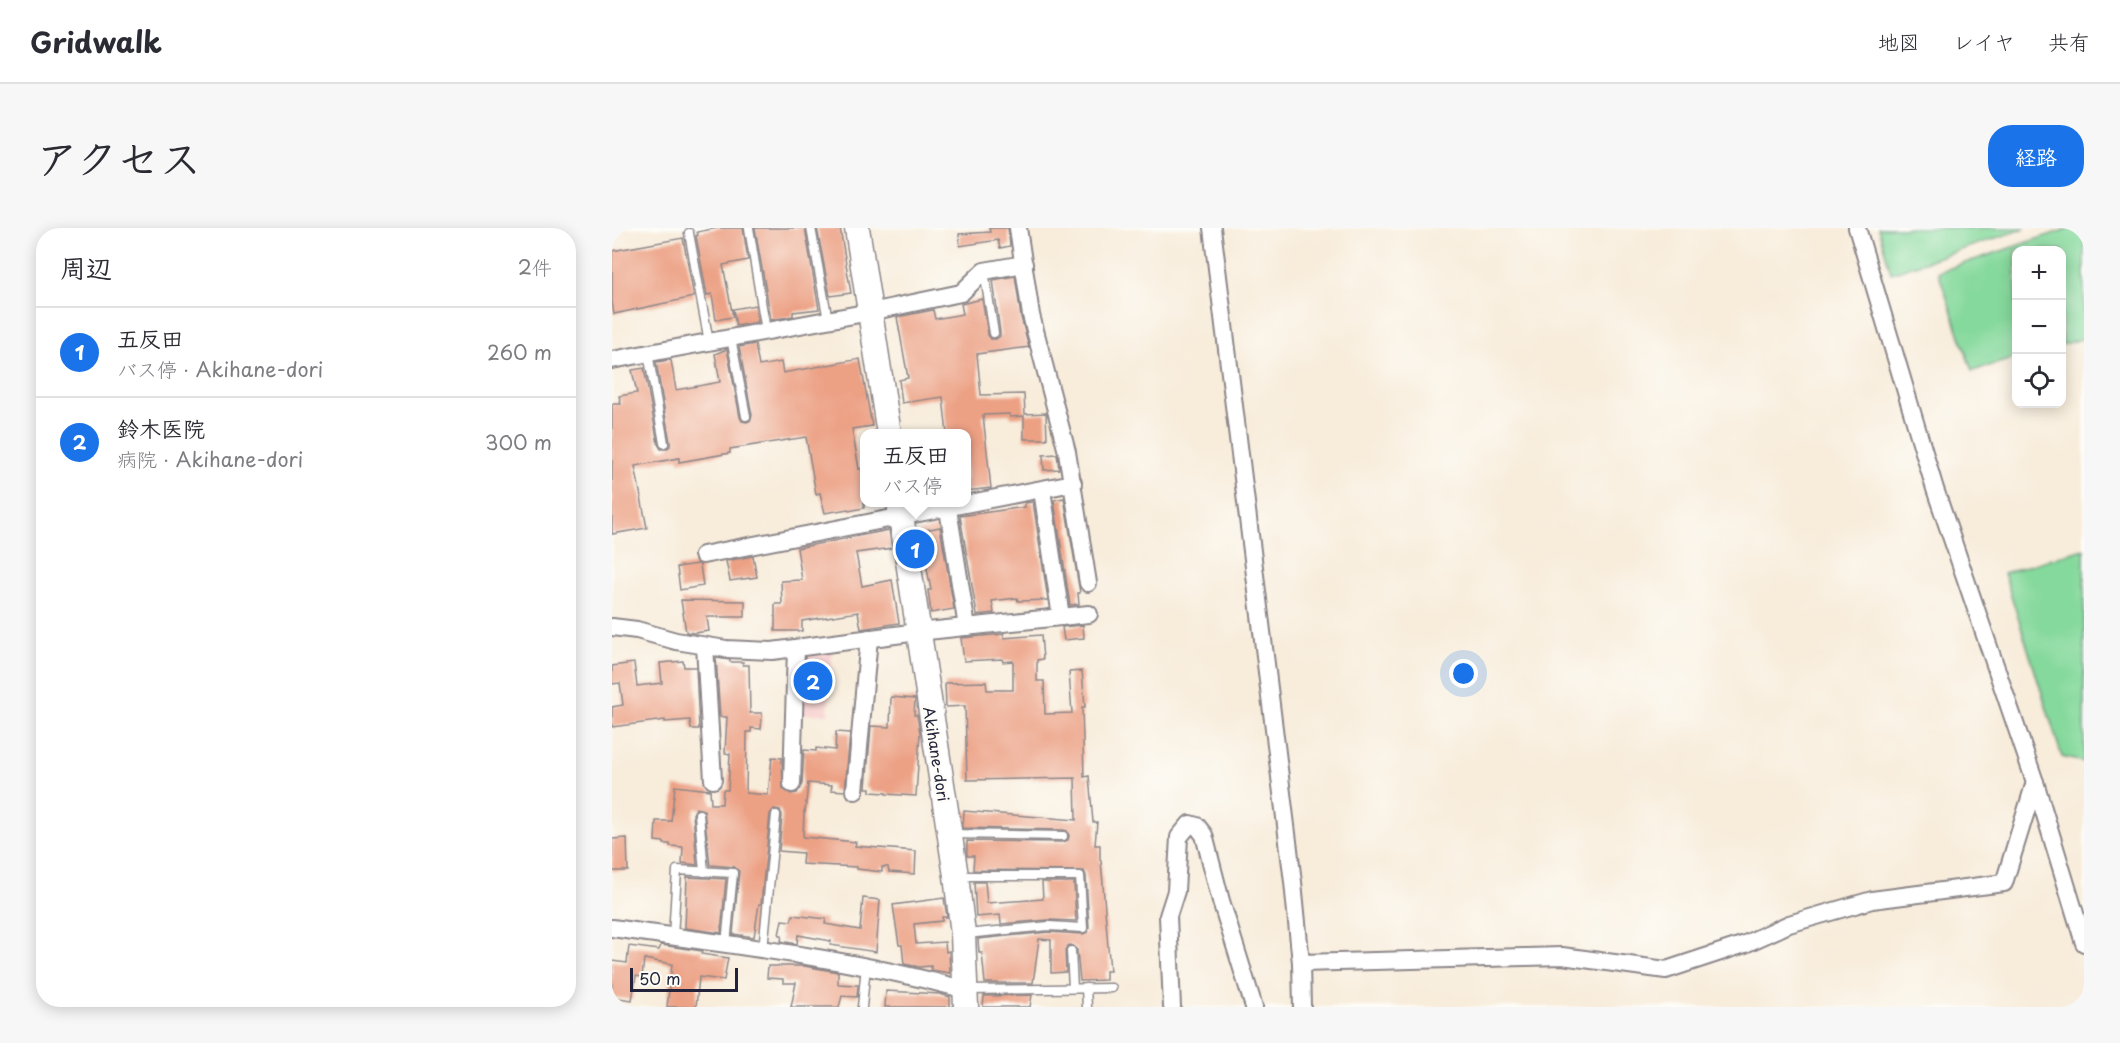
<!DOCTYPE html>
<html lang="ja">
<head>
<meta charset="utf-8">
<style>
  body { margin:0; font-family:"Playpen Sans","Klee One",sans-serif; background:#f7f7f7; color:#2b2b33 }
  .controls { position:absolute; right:18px; top:18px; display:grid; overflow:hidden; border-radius:12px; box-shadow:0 3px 15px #0003 }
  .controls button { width:54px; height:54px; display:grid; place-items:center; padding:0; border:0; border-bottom:2px solid #e1e1e2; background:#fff; color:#2b2b33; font:30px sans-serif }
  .scale { position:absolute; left:18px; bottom:15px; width:108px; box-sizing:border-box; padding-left:6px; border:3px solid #22223b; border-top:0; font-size:16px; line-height:21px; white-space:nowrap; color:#22223b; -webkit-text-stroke:4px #fdfcf7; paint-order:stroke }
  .you { position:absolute; left:852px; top:446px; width:21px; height:21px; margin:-15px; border:4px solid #fff; border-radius:50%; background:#1a73e8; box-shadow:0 0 0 9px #1a73e833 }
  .badge { display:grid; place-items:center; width:39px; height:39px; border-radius:50%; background:#1a73e8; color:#fff; font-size:20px; font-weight:700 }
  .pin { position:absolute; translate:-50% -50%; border:3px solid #fff; box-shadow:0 2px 6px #0006 }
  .popup { position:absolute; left:248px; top:201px; width:111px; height:78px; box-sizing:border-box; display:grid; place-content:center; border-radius:12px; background:#fff; filter:drop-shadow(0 2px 4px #0005); font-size:20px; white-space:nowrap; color:#7c7c81 }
  .popup b { font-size:22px; color:#2b2b33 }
  .popup::after { content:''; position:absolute; left:50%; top:100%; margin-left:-12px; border:12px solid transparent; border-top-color:#fff }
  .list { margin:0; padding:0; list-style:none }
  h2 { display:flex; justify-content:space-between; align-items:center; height:78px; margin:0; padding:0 24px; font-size:26px }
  h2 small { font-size:20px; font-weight:400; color:#7c7c81 }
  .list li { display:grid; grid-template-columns:39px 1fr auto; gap:18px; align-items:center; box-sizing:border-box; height:90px; padding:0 24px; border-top:2px solid #e1e1e2 }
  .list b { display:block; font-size:22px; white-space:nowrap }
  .list p { margin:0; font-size:20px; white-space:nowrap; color:#7c7c81 }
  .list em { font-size:20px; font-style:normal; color:#7c7c81 }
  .icon { flex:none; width:33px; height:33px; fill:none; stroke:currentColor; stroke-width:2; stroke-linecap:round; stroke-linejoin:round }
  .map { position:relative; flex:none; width:1472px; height:779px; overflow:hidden; border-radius:24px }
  header { display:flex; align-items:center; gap:36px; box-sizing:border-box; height:84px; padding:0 30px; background:#fff; border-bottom:2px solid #e1e1e2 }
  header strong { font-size:28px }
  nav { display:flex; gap:33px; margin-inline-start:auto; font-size:21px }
  .intro { display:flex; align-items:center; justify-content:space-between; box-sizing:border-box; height:144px; padding:0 36px }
  h1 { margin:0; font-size:42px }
  .button { padding:15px 27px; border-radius:24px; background:#1a73e8; color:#fff; font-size:21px; font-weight:700 }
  main { display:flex; gap:36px; padding:0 36px }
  aside { flex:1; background:#fff; border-radius:24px; box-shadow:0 3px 15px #0003 }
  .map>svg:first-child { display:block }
  .built { fill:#f7d0cf }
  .green { fill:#85d99c; stroke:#547e6c; stroke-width:1.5 }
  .building { fill:#eca084 }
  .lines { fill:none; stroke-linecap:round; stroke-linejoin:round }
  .lane-casing { stroke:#8d878a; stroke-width:11 }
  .street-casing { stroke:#8d878a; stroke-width:20 }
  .secondary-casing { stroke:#8d878a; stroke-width:27 }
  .lane { stroke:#fff; stroke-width:8 }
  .street { stroke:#fff; stroke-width:16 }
  .secondary { stroke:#fff; stroke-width:24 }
  .labels { text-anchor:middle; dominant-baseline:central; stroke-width:5; stroke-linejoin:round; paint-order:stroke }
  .street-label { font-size:15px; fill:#22223b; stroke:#fdfcf7 }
</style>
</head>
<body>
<header>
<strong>Gridwalk</strong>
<nav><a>地図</a><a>レイヤ</a><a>共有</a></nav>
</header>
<div class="intro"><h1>アクセス</h1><a class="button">経路</a></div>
<main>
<aside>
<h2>周辺<small>2件</small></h2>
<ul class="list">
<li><span class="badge">1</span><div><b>五反田</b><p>バス停 · Akihane-dori</p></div><em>260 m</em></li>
<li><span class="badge">2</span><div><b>鈴木医院</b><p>病院 · Akihane-dori</p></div><em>300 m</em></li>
</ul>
</aside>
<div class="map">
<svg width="1472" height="779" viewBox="0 0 1472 779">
  <rect width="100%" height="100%" fill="#fdfcf7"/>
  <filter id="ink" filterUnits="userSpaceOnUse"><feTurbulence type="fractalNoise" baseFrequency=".0167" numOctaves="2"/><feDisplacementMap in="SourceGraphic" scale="12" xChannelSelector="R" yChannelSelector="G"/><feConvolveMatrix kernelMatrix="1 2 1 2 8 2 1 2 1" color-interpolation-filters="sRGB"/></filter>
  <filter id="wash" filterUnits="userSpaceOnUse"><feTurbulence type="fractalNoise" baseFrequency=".008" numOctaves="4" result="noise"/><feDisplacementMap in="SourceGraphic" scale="24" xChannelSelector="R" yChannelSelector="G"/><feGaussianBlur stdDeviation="1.35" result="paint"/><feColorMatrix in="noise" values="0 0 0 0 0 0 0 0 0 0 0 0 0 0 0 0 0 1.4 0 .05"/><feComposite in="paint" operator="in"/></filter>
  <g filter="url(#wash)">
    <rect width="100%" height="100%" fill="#f8ecda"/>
    <path class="built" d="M221 415 216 486H182L184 420Z"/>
    <g class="green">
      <path d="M1266 0H1414L1279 45Z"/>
      <path d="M1458 0H1472V110L1450 117V22H1404V130L1360 143 1326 44Z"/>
      <path d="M1472 321V534L1450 529 1392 345Z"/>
    </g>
    <g id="blocks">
      <g class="building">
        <path d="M106 0H131L136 32 111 37 121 89 104 92 100 66 95 67 84 8 86 7 85 4Z"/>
        <path d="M143 0H193L207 81 181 84V88L159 92Z"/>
        <path d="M205 0H228L239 65 218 68Z"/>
        <path d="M377 0H396L398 18 388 20 386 12 348 18 347 6 378 4Z"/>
        <path d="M71 10 82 69 2 86 0 74V23Z"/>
        <path d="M403 48 409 89 417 119 365 126 369 167 412 166 413 186 434 185 435 211H412V188L398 189V186L371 187 379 260 354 263V206H335L331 169 290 175 287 152 296 150 285 89 321 82 323 91 351 86 349 76 370 71 376 107 379 111H384L388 108V104L381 52Z"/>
        <path d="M143 77 146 94 124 98 121 81Z"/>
        <path d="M143 116 147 138 169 134 171 145 248 131 260 198 240 201 247 241 252 240V280L237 283 236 281 213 285 208 265 204 266 194 209 118 221V225L67 234V230L23 238 35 300 0 306V176H9L7 168 25 165 20 142 32 140 46 216 49 221H54L58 218V214L44 134 59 132 64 162 108 154 103 126 115 121 128 189 130 193 135 194 139 192 140 187 127 119Z"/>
        <path d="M445 226 447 241 432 242 431 227Z"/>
        <path d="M452 270 468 365H466L467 376 458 377 442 272Z"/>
        <path d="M421 274 436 372 406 373 405 370 380 373 382 385 365 387 348 288 413 279V275Z"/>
        <path d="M328 299 342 381 319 385 316 362H319L308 303Z"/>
        <path d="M277 302 280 320 244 325 250 358 280 352 287 395 249 401 246 384 190 393V403H163V376H170L169 353 190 352 185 320Z"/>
        <path d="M141 328 145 349 118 353 114 333Z"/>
        <path d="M86 336 88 337 91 358 68 362 65 339Z"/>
        <path d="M69 372 133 373V389H95L97 403 82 405 74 404Z"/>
        <path d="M471 397 472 410 452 412 450 399Z"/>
        <path d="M392 406V410L429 407 431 431 425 432V453H432L433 486 460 485 457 444 470 443 473 479H470L472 549 477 548 481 594H485L483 617H488V632H489L498 743H494V752L468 753 465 722 459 717 455 718 453 723 454 744 439 745V712L427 711 421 755H373L370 725H367L366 711 437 704 471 706 476 704 477 700 474 648 472 643 361 642 362 628H355V613L451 614 456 612 457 608 455 603 451 602 351 600 352 583 464 592 463 550 355 552 353 478 334 479 333 455 374 454 375 462H401V433L391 434 390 431 352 433 349 410Z"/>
        <path d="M104 430 118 432V434H131V437H137L138 485H150L149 501 139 500V504H135L134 565 156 567 160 529 170 530 171 561 179 566 185 565 190 556 192 522 204 523V520L223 522 224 504 238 505 233 563 219 562 220 557 196 555 193 584 192 583 191 609 244 614 243 618 304 623 303 646 277 644 276 639H270V644L245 641V639L190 636 191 625 167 623 170 587 168 582 162 581 158 586 149 676H147L142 709 121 706 127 643 122 639 98 637 92 582 84 580 81 586 85 637 70 635 71 619 58 618V616H52V614L43 613 44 593H59L63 558 98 562 99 576H110L111 562H116L118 526 113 525 115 489H108Z"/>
        <path d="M71 433 72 439H84L87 501H79L78 492 53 494V492L0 499V479L11 477 8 455 0 456V438L22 435 25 458 50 455 48 435Z"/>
        <path d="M279 469 303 471 302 487H305L308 505 304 568 274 566V565L258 564V560H254L259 498 278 499Z"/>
        <path d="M15 610 16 643H0V611Z"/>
        <path d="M75 649 114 651 109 705 73 700Z"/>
        <path d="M362 654H373L375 675 431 671 430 654H462L464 693 436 692 389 696 388 687 364 689Z"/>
        <path d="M251 670 268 672 264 724 218 717 219 713 186 707 185 716 169 713 170 707H167L170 692 179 693 181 687 214 691 213 696 248 702Z"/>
        <path d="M332 670 335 689H330V693L302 696 304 716 333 714 334 724 337 723 338 745 319 742V738L307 739 292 736 290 717H287L281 677Z"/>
        <path d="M49 717 90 723 89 726 116 730 112 752 87 749 84 779H55L60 736 32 731 30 749 24 748 20 772 0 769V733L15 735 17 718 47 722Z"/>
        <path d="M156 738H192L226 744V756L246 757 245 769 230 768 227 779H179L184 755H171V751L155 750Z"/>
        <path d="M274 763 328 766 338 769V779H273Z"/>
        <path d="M420 767 418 779H371L372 768Z"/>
      </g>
    </g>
  </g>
  <g filter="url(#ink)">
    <use href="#blocks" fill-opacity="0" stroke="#8d878a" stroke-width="1.5"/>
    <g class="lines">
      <defs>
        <g id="lane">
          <path d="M137 0 154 103"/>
          <path d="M199 0 216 92"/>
          <path d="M77 5 97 114"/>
          <path d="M372 43 382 105"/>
          <path d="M119 110 134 188"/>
          <path d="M36 125 52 215"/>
          <path d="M87 586 92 644"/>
          <path d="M340 606 451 608"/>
          <path d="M347 648H468L471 700 437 698 354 706"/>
          <path d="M61 709 65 642 121 645 114 716"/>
          <path d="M151 722 164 587"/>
          <path d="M459 723 461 760"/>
          <path d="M474 760 475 779"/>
          <path d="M355 762 500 760"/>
          <path d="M250 779 254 738"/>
        </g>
        <g id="street">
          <path d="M406 0 419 87 455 224 476 355"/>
          <path d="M600 0 681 654 689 735 690 779"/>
          <path d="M1245 0 1323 261 1423 554 1472 715"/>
          <path d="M0 132 258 84 349 65 372 43 412 36"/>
          <path d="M430 262 449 389"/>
          <path d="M336 281 355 399"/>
          <path d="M91 327 461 255"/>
          <path d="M0 399 25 402 64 413 114 421 160 423 306 404 477 386"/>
          <path d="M93 418 101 552"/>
          <path d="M180 556 184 420"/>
          <path d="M243 563 257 410"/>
          <path d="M0 700C119 717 238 730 354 762"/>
          <path d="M689 735 950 728 1054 742 1133 716 1177 696 1260 672 1392 655 1423 554"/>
          <path d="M560 779 556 688 564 663 567 609 578 596 585 598 592 607 609 673 642 779"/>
        </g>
        <g id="secondary">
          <path d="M245 0 277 206"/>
          <path d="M287 274 344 648 351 706 354 779"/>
        </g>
      </defs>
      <use href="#lane" class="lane-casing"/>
      <use href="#street" class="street-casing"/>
      <use href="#secondary" class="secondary-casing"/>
      <use href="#lane" class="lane"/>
      <use href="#street" class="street"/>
      <use href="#secondary" class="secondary"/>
    </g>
  </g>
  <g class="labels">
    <g class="street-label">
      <text transform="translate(325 526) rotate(81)">Akihane-dori</text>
    </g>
  </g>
</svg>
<div class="controls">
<button>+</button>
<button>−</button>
<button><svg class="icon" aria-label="locate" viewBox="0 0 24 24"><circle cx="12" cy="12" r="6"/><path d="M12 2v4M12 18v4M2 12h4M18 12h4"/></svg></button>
</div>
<div class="scale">50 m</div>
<div class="you"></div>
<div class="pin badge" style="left:303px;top:321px">1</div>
<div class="popup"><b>五反田</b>バス停</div>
<div class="pin badge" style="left:201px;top:453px">2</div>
</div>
</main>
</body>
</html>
